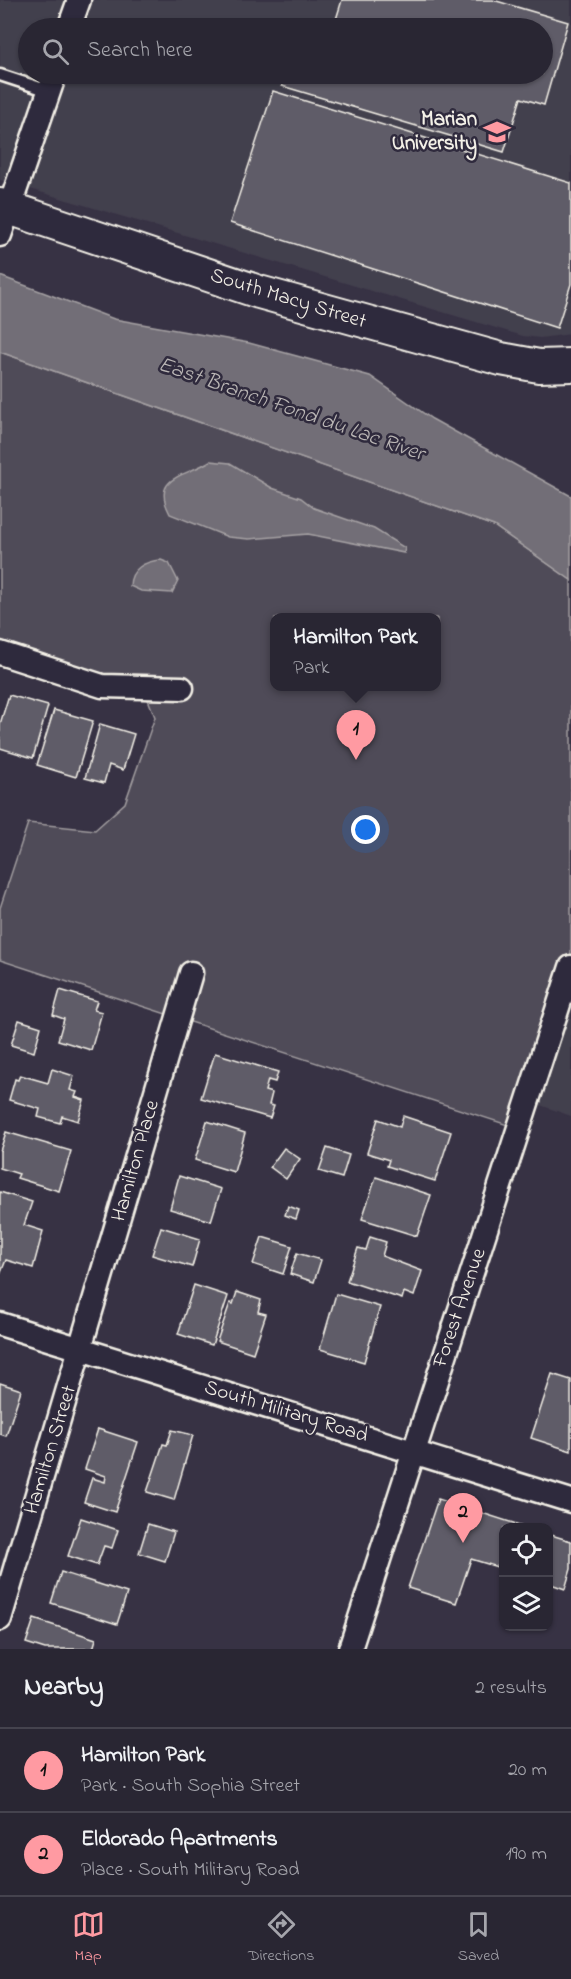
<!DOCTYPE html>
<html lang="en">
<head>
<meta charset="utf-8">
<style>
  body { margin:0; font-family:"Indie Flower",sans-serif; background:#35323f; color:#f1f3f6 }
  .controls { position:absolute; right:18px; bottom:18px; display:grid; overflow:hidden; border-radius:12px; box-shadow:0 2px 4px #0004 }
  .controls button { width:54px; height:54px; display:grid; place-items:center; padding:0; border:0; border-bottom:2px solid #45434e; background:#292633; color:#f1f3f6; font:30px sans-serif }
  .you { position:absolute; left:366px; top:830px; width:21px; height:21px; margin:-15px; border:4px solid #fff; border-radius:50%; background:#1a73e8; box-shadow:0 0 0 9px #1a73e833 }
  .badge { display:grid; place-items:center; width:39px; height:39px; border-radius:50%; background:#ff9aa2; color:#111; font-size:20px; font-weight:700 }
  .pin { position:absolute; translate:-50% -50px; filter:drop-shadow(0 2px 3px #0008) }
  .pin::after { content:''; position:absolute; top:32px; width:21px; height:18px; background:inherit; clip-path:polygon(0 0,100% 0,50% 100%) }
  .popup { position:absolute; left:270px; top:613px; width:171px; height:78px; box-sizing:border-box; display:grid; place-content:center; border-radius:12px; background:#292633; filter:drop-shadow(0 2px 4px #0005); font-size:20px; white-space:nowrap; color:#a5a5ac }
  .popup b { font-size:22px; color:#f1f3f6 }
  .popup::after { content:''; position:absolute; left:50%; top:100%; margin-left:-12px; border:12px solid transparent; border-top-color:#292633 }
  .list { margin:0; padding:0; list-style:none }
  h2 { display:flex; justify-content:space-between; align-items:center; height:78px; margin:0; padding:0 24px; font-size:26px }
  h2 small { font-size:20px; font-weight:400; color:#a5a5ac }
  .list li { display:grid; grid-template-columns:39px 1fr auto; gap:18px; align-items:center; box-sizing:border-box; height:84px; padding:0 24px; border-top:2px solid #45434e }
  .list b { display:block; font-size:22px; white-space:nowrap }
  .list p { margin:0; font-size:20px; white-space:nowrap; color:#a5a5ac }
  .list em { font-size:20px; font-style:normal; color:#a5a5ac }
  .icon { flex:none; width:33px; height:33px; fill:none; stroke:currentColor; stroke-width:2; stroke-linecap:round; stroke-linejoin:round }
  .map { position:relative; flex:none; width:571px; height:1649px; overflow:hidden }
  .search { position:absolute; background:#292633; box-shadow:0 2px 4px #0004; left:18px; right:18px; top:18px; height:66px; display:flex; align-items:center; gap:15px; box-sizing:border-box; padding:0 21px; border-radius:33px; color:#a5a5ac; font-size:22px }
  .sheet { height:246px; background:#292633 }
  nav { display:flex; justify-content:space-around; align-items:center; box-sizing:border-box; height:84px; border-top:2px solid #45434e; background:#292633; font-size:16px; color:#a5a5ac }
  nav a { display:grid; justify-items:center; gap:3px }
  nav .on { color:#ff9aa2 }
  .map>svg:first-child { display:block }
  .built { fill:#433f4e; fill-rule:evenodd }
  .green { fill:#504b59; stroke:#a29ea0; stroke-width:1.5; fill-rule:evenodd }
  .water { fill:#726e77; stroke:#a6a2a4; stroke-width:1.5 }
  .building { fill:#5f5c67; stroke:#f4f1e8; stroke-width:1.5 }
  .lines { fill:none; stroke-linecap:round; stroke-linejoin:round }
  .service-casing { stroke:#f4f1e8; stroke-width:15 }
  .minor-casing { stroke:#f4f1e8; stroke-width:27 }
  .secondary-casing { stroke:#f4f1e8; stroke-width:36 }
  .service { stroke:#2f2a3d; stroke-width:10 }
  .minor { stroke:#2f2a3d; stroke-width:22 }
  .secondary { stroke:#2f2a3d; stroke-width:32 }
  .labels { text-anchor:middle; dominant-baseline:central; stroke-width:5; stroke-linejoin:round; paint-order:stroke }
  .poi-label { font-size:21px; font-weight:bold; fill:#f4f1e8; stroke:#2f2a3d; text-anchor:end }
  .street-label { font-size:21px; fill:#f4f1e8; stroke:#2f2a3d }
  .water-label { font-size:22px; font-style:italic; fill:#bab6b5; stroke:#2f2a3d }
</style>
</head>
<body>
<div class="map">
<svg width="571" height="1649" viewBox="0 0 571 1649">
  <rect width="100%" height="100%" fill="#373244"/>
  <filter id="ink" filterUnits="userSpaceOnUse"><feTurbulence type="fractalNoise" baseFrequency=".0167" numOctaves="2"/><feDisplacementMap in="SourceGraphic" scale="12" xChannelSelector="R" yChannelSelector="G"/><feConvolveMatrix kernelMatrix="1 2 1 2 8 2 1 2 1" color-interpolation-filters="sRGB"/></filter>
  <g filter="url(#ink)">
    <g class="built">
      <path d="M0 0H571V334L540 338 523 336 0 180ZM28 28H542V74H28Z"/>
      <path d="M571 967V1116L529 1101Z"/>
    </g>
    <path class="green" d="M0 352 494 526 571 580V967L520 1129 0 960V908L28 823 95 830 125 803 155 717 143 687 0 653ZM275 618H437V686H275Z"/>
    <g class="water">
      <path d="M0 276 114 319 249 343 370 376 432 419 571 496V580L494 526 0 352Z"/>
      <path d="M210 461 230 463 272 488 301 498 314 508 374 529 405 548 404 553 308 534 249 539 228 537 170 514C150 476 185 477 210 461Z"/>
      <path d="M161 560 169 563 178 581 172 593 141 591 130 586C130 569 145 561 161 560Z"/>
    </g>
    <g class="building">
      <path d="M342 0H493L568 22 544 105 521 98 504 152 282 86 285 74H542V28H299L302 17 334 26Z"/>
      <path d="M273 91 571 183V284L557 328 230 223Z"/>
      <path d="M9 695 48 706 33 758 0 748V724Z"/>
      <path d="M54 710 93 721 76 777 37 765Z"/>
      <path d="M100 724 134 734 123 770 109 765 104 783 85 778Z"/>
      <path d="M60 990 97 1001 94 1010 102 1012 91 1050 58 1040 64 1019 53 1015Z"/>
      <path d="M19 1020 41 1027 34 1052 11 1045Z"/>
      <path d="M215 1053 278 1072 275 1082 268 1080 265 1091 272 1093 269 1105 274 1106 270 1118 201 1098Z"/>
      <path d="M52 1069 74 1076 70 1090 77 1092 75 1097 84 1100 78 1121 62 1116 60 1123 38 1117 40 1109 9 1100 15 1079 18 1080 20 1075 48 1083Z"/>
      <path d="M403 1116 451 1132 435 1181 387 1166 389 1160 367 1153 378 1119 400 1127Z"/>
      <path d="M207 1121 245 1133 234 1172 195 1160Z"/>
      <path d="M6 1132 71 1151 59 1191 17 1178 19 1174 0 1168V1151Z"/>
      <path d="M284 1148 300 1159 286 1179 270 1167Z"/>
      <path d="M327 1148 349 1155 342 1178 319 1171Z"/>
      <path d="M179 1176 221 1189 211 1221 170 1209Z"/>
      <path d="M376 1177 431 1195 417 1236 362 1219Z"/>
      <path d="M0 1192 32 1202 24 1225 43 1231 33 1268 6 1260 0 1275Z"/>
      <path d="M288 1206 299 1210 296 1219 285 1215Z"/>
      <path d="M161 1227 200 1239 192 1267 152 1255Z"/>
      <path d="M262 1237 292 1246 283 1274 253 1264Z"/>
      <path d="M370 1237 386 1242 382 1256 422 1271 414 1296 404 1292 402 1299 347 1281 358 1248 366 1250Z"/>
      <path d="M297 1253 321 1260 314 1282 290 1274Z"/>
      <path d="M194 1285 228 1296 212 1345 178 1334Z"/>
      <path d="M237 1292 261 1300 258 1312 266 1314 253 1353 217 1341 230 1303 233 1304Z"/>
      <path d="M336 1294 380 1307 364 1362 320 1349Z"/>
      <path d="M552 1374 571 1380V1451L531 1438Z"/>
      <path d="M0 1383 21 1390 6 1436 0 1434Z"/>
      <path d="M98 1429 138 1442 115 1512 84 1502 92 1478 105 1482 106 1476 85 1469Z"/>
      <path d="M172 1430 193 1435 174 1500 147 1492 163 1444 167 1445Z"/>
      <path d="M438 1499 529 1528H504V1569L471 1559 456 1603 408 1588Z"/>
      <path d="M81 1518 118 1530 112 1548 104 1546 97 1565 68 1556Z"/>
      <path d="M148 1524 174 1532 165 1561 139 1553Z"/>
      <path d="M548 1534 571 1541V1569L565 1589 548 1583Z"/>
      <path d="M61 1572 127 1593 117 1624 51 1603Z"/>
      <path d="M34 1619 96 1639 93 1649H45L26 1643Z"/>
    </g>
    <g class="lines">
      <defs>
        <path id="service" d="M0 75 49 91"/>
        <g id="minor">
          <path d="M69 28 79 0"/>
          <path d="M0 235 55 74"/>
          <path d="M0 653 102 686 182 688"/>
          <path d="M0 1324 571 1501"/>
          <path d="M0 1619 191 973"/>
          <path d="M350 1649 571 967"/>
        </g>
        <path id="secondary" d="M0 205 259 292 501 359 539 366 571 365"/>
      </defs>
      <use href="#service" class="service-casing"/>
      <use href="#minor" class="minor-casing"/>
      <use href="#secondary" class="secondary-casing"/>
      <use href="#service" class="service"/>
      <use href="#minor" class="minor"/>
      <use href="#secondary" class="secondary"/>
    </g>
  </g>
  <defs>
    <symbol id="university-bare" viewBox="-9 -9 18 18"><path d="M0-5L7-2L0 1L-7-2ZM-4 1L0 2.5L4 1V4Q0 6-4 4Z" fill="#ff9aa2" stroke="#2f2a3d" stroke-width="2.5" paint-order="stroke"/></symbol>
  </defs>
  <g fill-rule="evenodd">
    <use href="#university-bare" x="478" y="113" width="38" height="38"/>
  </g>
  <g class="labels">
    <g class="poi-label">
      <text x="477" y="120">Marian<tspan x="477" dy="24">University</tspan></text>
    </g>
    <g class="street-label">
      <text transform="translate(288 299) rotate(17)">South Macy Street</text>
      <text transform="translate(136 1161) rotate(-74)">Hamilton Place</text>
      <text transform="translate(460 1308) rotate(-71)">Forest Avenue</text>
      <text transform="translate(286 1412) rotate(17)">South Military Road</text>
      <text transform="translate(51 1450) rotate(-73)">Hamilton Street</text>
    </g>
    <g class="water-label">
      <text transform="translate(291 410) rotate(19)">East Branch Fond du Lac River</text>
    </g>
  </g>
</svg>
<div class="controls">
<button><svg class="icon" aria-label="locate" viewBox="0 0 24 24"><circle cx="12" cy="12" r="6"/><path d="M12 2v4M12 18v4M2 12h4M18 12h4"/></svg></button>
<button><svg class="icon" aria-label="layers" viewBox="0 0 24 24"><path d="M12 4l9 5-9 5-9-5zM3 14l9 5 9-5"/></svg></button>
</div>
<div class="you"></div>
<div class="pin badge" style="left:356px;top:760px">1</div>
<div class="popup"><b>Hamilton Park</b>Park</div>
<div class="pin badge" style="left:463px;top:1543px">2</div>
<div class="search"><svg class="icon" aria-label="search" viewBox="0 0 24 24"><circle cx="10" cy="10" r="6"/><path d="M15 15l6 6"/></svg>Search here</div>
</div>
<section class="sheet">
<h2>Nearby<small>2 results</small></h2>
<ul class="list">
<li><span class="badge">1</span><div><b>Hamilton Park</b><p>Park · South Sophia Street</p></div><em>20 m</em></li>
<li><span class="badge">2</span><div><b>Eldorado Apartments</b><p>Place · South Military Road</p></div><em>190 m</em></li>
</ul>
</section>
<nav>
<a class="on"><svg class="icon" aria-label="map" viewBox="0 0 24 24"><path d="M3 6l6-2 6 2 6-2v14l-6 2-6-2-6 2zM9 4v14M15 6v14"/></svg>Map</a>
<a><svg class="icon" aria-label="directions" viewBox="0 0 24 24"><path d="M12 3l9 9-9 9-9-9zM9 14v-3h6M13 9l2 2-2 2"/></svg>Directions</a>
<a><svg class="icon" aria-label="saved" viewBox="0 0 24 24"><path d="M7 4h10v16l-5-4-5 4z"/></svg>Saved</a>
</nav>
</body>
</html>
